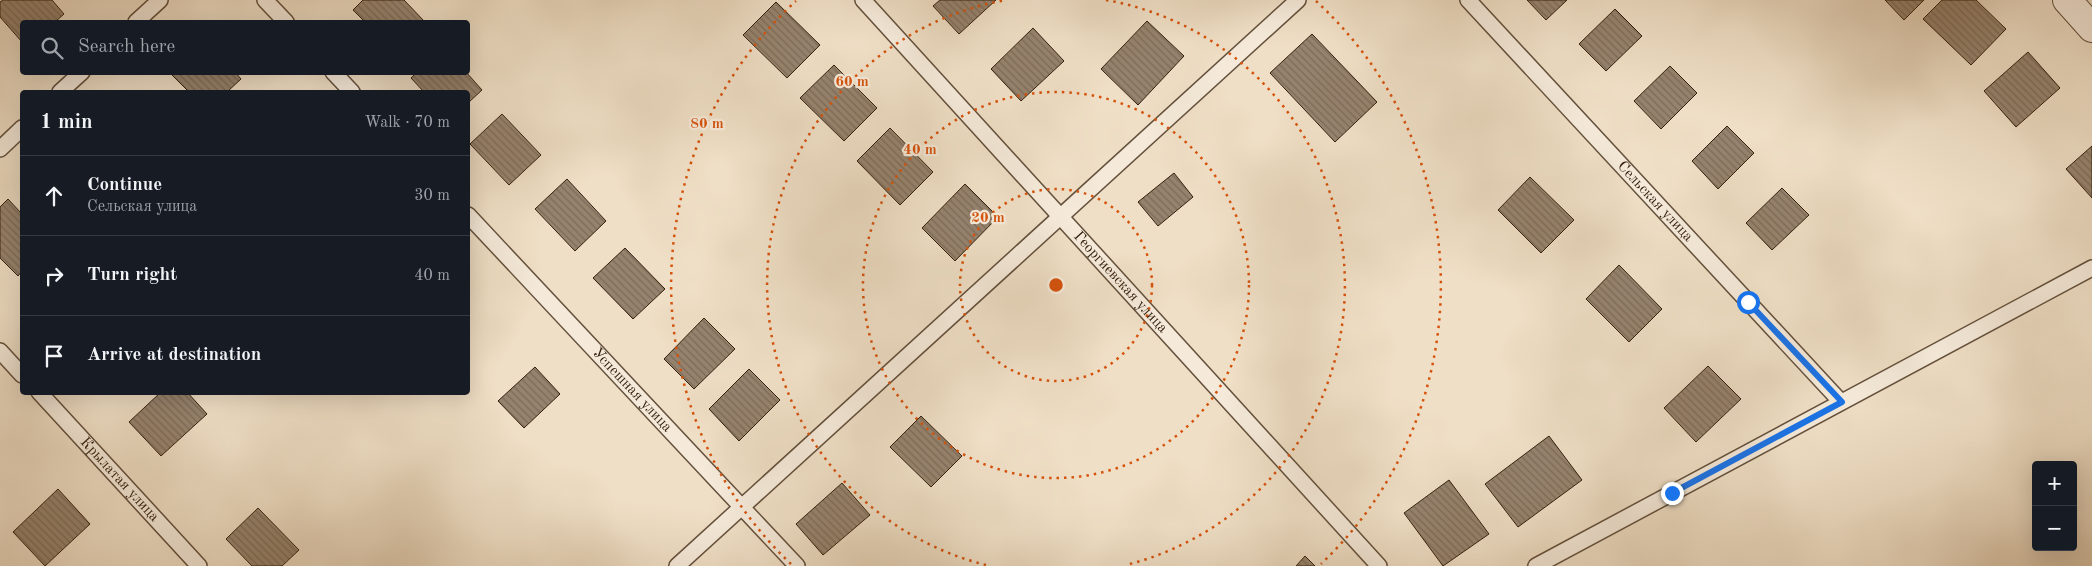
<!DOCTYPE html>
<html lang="en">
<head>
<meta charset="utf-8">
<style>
  body { margin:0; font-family:"Old Standard TT",serif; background:#20242c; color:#f1f3f6 }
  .controls { position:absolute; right:15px; bottom:15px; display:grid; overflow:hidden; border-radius:5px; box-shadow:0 5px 20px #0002 }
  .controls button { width:45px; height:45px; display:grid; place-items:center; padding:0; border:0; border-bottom:1px solid #363941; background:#171b24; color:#f1f3f6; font:25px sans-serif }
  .stop { position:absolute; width:15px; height:15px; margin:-11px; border:4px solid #1a73e8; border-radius:50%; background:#fff }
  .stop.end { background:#1a73e8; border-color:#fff; box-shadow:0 1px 5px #0008 }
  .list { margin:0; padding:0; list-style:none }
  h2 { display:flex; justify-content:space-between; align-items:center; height:65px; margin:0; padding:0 20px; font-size:21px }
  h2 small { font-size:16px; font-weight:400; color:#9ea1a6 }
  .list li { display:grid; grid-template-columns:32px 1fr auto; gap:15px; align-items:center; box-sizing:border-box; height:80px; padding:0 20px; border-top:1px solid #363941 }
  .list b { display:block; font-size:19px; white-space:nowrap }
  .list p { margin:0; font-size:16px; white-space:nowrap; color:#9ea1a6 }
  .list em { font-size:16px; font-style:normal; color:#9ea1a6 }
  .icon { flex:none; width:28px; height:28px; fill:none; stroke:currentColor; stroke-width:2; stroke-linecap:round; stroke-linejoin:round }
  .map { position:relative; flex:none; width:2092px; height:566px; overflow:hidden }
  .search { position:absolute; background:#171b24; box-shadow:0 5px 20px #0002; left:20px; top:20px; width:450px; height:55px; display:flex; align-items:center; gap:12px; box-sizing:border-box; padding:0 18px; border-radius:5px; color:#9ea1a6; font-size:19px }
  .panel { position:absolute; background:#171b24; box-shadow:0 5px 20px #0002; left:20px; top:90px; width:450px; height:305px; border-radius:5px }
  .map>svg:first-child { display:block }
  .building { fill:url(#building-back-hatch); stroke:#35200e }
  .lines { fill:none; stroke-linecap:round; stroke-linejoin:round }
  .lane-casing { stroke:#64503c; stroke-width:18 }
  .street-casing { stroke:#64503c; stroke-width:30 }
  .lane { stroke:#f5eada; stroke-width:15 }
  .street { stroke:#f5eada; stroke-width:28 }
  .route { stroke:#1a73e8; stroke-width:6 }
  .ring { fill:none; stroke:#d6530c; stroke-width:2.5; stroke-dasharray:2.5 5 }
  .labels { text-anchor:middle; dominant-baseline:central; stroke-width:4.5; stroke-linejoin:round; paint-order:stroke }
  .street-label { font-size:15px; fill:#35200e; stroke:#f5eada }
  .centre { fill:#d6530c; stroke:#f5eada; stroke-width:2.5 }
  .ring-label { font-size:15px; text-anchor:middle; font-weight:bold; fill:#d6530c; stroke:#f5eada; stroke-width:4.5; stroke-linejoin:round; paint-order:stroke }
</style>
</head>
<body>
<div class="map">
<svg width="2092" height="566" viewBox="0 0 2092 566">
  <defs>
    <pattern id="building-back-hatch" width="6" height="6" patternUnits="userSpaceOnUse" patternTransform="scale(1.25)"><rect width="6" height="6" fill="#96836e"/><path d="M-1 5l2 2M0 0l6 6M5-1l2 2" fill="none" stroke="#7b6b59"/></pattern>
  </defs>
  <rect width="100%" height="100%" fill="#efdfc6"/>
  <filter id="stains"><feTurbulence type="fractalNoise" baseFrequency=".004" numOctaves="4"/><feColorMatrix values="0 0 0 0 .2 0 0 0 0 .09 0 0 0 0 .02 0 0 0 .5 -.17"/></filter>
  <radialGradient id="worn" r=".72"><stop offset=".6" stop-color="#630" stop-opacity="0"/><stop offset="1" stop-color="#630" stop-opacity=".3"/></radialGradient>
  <g class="building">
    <path d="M3 0H52L64 14 55 22H22V42L0 17V2Z"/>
    <path d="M363 0H404L424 21 422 22H365L353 10Z"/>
    <path d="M940 0H996L959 34 933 6Z"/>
    <path d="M1527 0H1567L1546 20Z"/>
    <path d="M1885 0H1924L1904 20Z"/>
    <path d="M1942 0H1976L2006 29 1971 65 1923 19Z"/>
    <path d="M776 2 820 45 787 78 743 35Z"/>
    <path d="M1615 9 1642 36 1606 71 1579 44Z"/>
    <path d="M1147 21 1184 56 1138 105 1101 69Z"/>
    <path d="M1033 28 1064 61 1021 101 991 69Z"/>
    <path d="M1312 34 1377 102 1335 142 1270 73Z"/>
    <path d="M2028 52 2060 88 2016 127 1984 91Z"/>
    <path d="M834 65 877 108 844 141 800 98Z"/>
    <path d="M1670 66 1697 93 1661 129 1634 101Z"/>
    <path d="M169 72H235L241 79 227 92H189Z"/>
    <path d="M417 72H466L482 90 468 103V92H424L411 78Z"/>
    <path d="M502 114 541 155 509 185 470 144Z"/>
    <path d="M1727 126 1754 153 1718 189 1692 161Z"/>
    <path d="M890 128 933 172 900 205 857 161Z"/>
    <path d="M2092 146V198L2066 169Z"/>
    <path d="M1174 173 1193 197 1158 226 1138 202Z"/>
    <path d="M1530 177 1574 220 1541 253 1498 210Z"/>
    <path d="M567 179 606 221 575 251 535 209Z"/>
    <path d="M965 184 998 217 955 261 922 228Z"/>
    <path d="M1782 188 1809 215 1772 250 1746 223Z"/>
    <path d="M8 199 22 214V271L18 276 0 258V207Z"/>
    <path d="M625 248 665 289 633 319 593 278Z"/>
    <path d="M1619 265 1662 309 1629 342 1586 299Z"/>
    <path d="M704 318 735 349 694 389 664 359Z"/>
    <path d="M1708 366 1741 399 1696 442 1664 408Z"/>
    <path d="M535 367 560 394 524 428 498 401Z"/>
    <path d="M749 369 780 400 739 441 709 409Z"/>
    <path d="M161 392H187L207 414 161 456 129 422Z"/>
    <path d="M921 416 962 456 931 487 890 447Z"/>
    <path d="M1549 436 1582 480 1518 527 1485 484Z"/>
    <path d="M1449 480 1489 534 1443 566 1404 513Z"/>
    <path d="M842 483 870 515 823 555 796 524Z"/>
    <path d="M58 489 90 524 45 566 13 532Z"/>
    <path d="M258 508 299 550 282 566H252L226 539Z"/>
    <path d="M1305 556 1315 566H1296Z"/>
  </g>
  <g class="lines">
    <defs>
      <g id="lane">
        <path d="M265 0 286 22"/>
        <path id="s1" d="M863 0 1379 566"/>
        <path id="s2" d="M1468 0 1841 402"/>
        <path d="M136 22 160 0"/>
        <path d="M333 72 352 92"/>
        <path d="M60 92 82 72"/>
        <path d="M0 149 22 128"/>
        <path id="s3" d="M468 215 797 566"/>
        <path d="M0 351 22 375"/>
        <path id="s4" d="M39 392 199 566"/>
        <path d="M677 566 1298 0"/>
        <path d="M1536 566 2092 268"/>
      </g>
      <path id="street" d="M2067 0 2092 28"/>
    </defs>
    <use href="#lane" class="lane-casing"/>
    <use href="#street" class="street-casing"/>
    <use href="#lane" class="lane"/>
    <use href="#street" class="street"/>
  </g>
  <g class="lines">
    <path class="route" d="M1672 493 1842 402 1748 302"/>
  </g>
  <g class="ring">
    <circle cx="1056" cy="285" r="96"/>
    <circle cx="1056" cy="285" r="193"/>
    <path d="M986 565A289 289 0 0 1 1006 0M1106 0A289 289 0 0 1 1126 565"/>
    <path d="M791 564A385 385 0 0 1 796 1M1316 1A385 385 0 0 1 1321 564"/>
  </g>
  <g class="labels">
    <g class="street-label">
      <text stroke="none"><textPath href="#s2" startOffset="275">Сельская улица</textPath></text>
      <text stroke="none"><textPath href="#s1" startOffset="382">Георгиевская улица</textPath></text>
      <text stroke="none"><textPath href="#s3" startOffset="240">Успешная улица</textPath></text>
      <text stroke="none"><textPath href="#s4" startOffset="119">Крылатая улица</textPath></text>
    </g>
  </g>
  <circle cx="1056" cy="285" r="8" class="centre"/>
  <g class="ring-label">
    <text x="852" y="86">60 m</text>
    <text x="707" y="128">80 m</text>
    <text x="920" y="154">40 m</text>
    <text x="988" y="222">20 m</text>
  </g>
  <rect width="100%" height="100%" filter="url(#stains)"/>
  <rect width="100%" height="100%" fill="url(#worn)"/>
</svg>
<div class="controls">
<button>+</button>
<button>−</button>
</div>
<div class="stop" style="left:1748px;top:302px"></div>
<div class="stop end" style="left:1672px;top:493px"></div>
<div class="search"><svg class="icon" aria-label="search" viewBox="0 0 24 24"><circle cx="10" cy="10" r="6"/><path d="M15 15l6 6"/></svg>Search here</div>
<section class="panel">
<h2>1 min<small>Walk · 70 m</small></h2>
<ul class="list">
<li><svg class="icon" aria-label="ahead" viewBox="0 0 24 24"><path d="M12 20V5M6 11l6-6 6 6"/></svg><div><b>Continue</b><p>Сельская улица</p></div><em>30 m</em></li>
<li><svg class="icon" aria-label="right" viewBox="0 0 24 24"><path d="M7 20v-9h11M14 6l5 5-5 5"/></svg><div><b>Turn right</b></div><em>40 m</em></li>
<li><svg class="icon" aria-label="arrive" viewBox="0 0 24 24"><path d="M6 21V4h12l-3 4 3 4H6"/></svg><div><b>Arrive at destination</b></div></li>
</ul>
</section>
</div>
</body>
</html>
